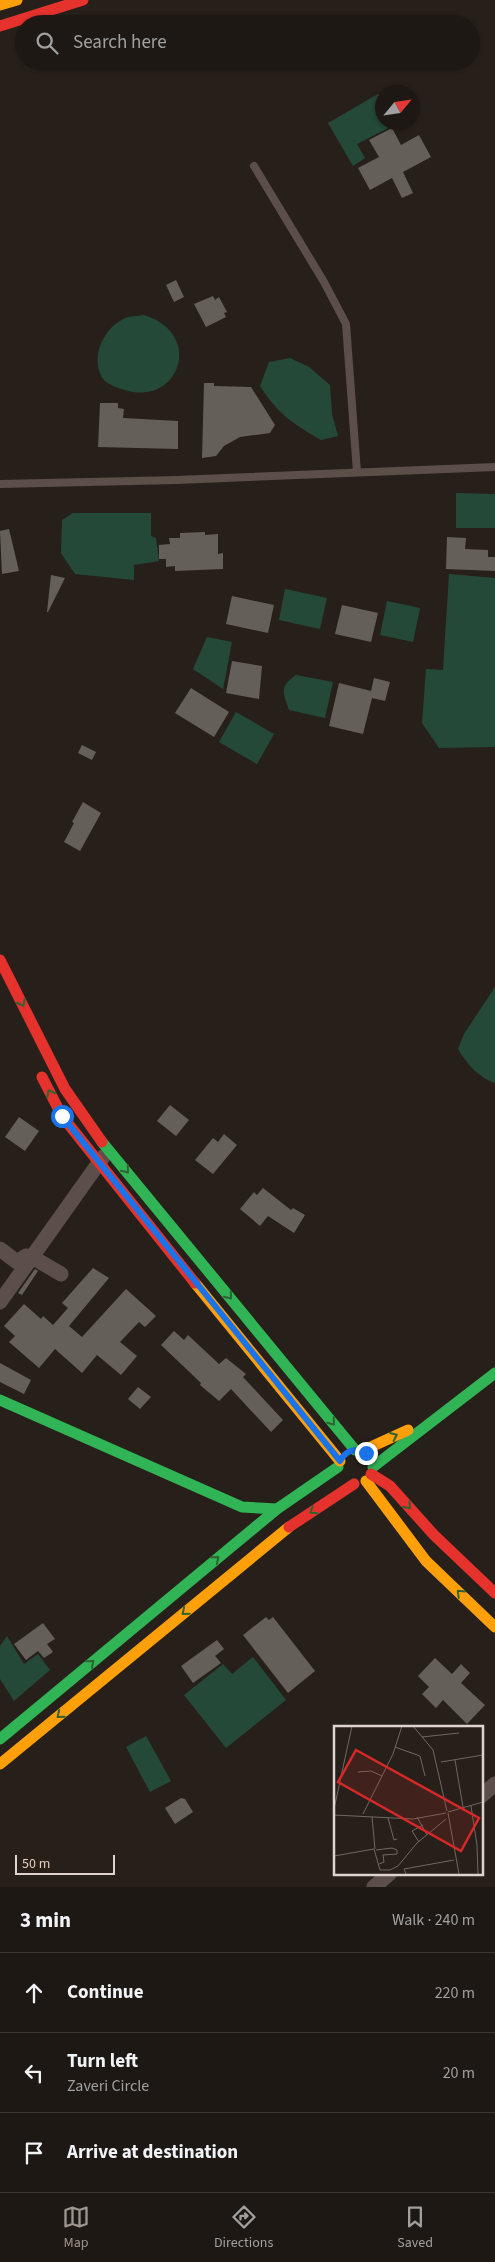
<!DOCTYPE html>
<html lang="en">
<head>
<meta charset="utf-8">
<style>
  body { margin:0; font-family:"Source Sans 3",sans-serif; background:#25211d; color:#f1f3f6 }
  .compass { position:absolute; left:375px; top:85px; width:45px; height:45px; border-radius:50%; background:#1d1814; box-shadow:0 1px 4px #0004; rotate:61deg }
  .scale { position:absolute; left:15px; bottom:12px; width:100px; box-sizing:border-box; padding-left:5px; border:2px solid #ded4cd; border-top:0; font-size:14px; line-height:18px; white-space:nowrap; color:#ded4cd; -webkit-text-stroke:4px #2d2014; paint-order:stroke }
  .stop { position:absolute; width:15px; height:15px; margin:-11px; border:4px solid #1a73e8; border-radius:50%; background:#fff }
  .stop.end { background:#1a73e8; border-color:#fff; box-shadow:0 1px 5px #0008 }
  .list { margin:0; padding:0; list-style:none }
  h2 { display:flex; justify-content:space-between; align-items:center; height:65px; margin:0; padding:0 20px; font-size:21px }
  h2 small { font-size:16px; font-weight:400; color:#a0a0a0 }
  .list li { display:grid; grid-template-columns:32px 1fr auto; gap:15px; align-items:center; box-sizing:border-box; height:80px; padding:0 20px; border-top:1px solid #3b3734 }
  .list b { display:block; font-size:19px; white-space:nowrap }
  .list p { margin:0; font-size:16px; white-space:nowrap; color:#a0a0a0 }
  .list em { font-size:16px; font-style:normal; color:#a0a0a0 }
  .icon { flex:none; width:28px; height:28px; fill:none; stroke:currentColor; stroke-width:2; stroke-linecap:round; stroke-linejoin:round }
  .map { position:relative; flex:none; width:495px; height:1887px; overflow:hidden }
  .search { position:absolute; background:#1d1814; box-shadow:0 1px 4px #0004; left:15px; right:15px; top:15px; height:55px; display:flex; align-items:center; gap:12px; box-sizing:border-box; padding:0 18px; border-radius:28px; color:#a0a0a0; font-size:19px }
  .sheet { height:305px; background:#1d1814 }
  nav { display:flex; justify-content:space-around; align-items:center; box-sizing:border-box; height:70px; border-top:1px solid #3b3734; background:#1d1814; font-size:14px; color:#a0a0a0 }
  nav a { display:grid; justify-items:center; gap:2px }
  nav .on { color:#9e958e }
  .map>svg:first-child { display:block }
  .green { fill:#254938 }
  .building { fill:#655f59 }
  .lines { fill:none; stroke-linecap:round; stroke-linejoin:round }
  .lane { stroke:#5c4e48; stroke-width:8 }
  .street { stroke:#5c4e48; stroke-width:15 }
  .fast { stroke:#30b455; stroke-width:11 }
  .slow { stroke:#ff9f0a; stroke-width:11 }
  .jam { stroke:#e5322d; stroke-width:11 }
  .oneway { stroke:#2e6331 }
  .route { stroke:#1a73e8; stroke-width:6 }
  .inset-road { fill:none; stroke:#706862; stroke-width:1 }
  .view { fill:#d62828; fill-opacity:0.15; stroke:#d62828; stroke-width:2.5 }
  .inset-edge { fill:none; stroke:#ded4cd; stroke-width:2.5 }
</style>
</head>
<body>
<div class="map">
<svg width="495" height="1887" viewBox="0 0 495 1887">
  <rect width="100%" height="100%" fill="#27201a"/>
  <g class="green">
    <path d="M378 94 382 95V122L398 123 357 144 365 158 353 166 328 123Z"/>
    <path d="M144 315C205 334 179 407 125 390 118 388 109 385 104 380 88 359 104 325 128 317 133 316 139 316 144 315Z"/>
    <path d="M290 358 309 367 330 385 332 414 338 436 321 440C292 423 279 415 260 386L269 362Z"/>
    <path d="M456 493 495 494V528H456Z"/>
    <path d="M73 513H151V536L156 538 159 561 134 565V580L75 574 61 553 62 520Z"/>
    <path d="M449 574 495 578V747L439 748 422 723 426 669 443 670Z"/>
    <path d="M285 589 327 598 320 629 279 620Z"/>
    <path d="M387 601 420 608 413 642 380 635Z"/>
    <path d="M207 637 232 642 223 689 193 669Z"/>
    <path d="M296 675 333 682 325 718 289 710C283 692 279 687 296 675Z"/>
    <path d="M236 712 274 734 257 764 219 742Z"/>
    <path d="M495 987V1083C479 1078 466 1063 458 1049L464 1034Z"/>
    <path d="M7 1636 24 1664 38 1654 50 1670 14 1701 0 1679V1646Z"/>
    <path d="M253 1657 286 1700 226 1748 184 1695 223 1664 232 1674Z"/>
    <path d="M146 1736 171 1781 150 1792 126 1747Z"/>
  </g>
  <g class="building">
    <path d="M392 128 401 145 419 135 431 157 403 172 413 193 402 198 392 178 370 190 358 168 379 157 369 140Z"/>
    <path d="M176 280 184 297 174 302 166 285Z"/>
    <path d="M213 296 215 300 219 297 227 312 224 313 226 317 206 327 194 304Z"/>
    <path d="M204 383H214V386L251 387 275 425 270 433 240 437 224 446 216 456 202 458Z"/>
    <path d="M100 403H118V408L124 409 123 418 178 421V449L98 447Z"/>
    <path d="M9 529 19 571 2 574 0 531Z"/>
    <path d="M205 532V535L218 534V554L223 553V569L175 571V566L166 567V559H159V545L170 544 169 538H180V533Z"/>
    <path d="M447 537 466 538 465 549 488 550V557H495V571L446 569Z"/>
    <path d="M51 575 65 578 48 612H47Z"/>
    <path d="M232 596 274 605 268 633 226 624Z"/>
    <path d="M342 605 378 613 371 642 335 634Z"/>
    <path d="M232 661 262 666 259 699 226 693Z"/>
    <path d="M374 678 390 682 385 701 372 698 363 734 329 726 339 683 371 691Z"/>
    <path d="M191 688 229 712 214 737 175 713Z"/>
    <path d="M82 745 96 752 92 760 78 753Z"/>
    <path d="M83 802 101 813 80 851 64 842 74 823 72 822Z"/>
    <path d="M170 1105 189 1120 176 1136 157 1121Z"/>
    <path d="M19 1117 39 1131 25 1151 5 1137Z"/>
    <path d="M224 1134 237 1145 213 1174 195 1160 213 1138 218 1142Z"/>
    <path d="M263 1188 291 1210 293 1208 305 1215 294 1233 268 1216 260 1226 240 1209 254 1192 257 1195Z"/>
    <path d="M93 1268 109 1278 69 1326 82 1337 126 1289 156 1316 145 1327 139 1322 120 1342 137 1356 121 1375 97 1355 82 1373 55 1349 39 1368 9 1342 15 1336 4 1326 24 1304 41 1319 43 1316 53 1325 68 1308 62 1303Z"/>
    <path d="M35 1269 38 1271 22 1295 18 1293Z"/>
    <path d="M174 1331 184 1340 188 1335 219 1364 226 1358 246 1374 243 1377 283 1420 271 1432 231 1389 219 1401 200 1385 201 1383 161 1345Z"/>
    <path d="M0 1363 31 1380 24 1394 0 1382Z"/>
    <path d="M138 1387 151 1397 140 1409 128 1399Z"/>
    <path d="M266 1617 269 1620 273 1617 315 1671 288 1693 243 1635Z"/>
    <path d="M43 1623 55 1639 47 1644 53 1652 44 1658 38 1651 26 1660 14 1644Z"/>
    <path d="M217 1640 224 1649 215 1656 221 1663 193 1683 181 1666Z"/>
    <path d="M435 1658 452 1674 461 1664 470 1673 461 1683 485 1705 467 1724 443 1700 436 1708 422 1694 429 1687 418 1676Z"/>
    <path d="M181 1798 185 1799 193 1812 175 1824 165 1808Z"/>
  </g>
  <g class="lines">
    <g class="lane">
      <path d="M254 166 324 282 346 324 357 472"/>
      <path d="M0 484 177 480 495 467"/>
    </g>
    <g class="street">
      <path d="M0 1249 17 1262 26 1256 32 1257 61 1274"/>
      <path d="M0 1302 103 1157"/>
      <path d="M481 1796 495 1784"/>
      <path d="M374 1887 390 1873"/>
    </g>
    <g class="fast">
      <path d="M102 1142 355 1450"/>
      <path d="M0 1400 242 1507 277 1509"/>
      <path d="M373 1467 495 1373"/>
      <path d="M0 1739 277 1509 338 1467"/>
    </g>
    <g class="slow">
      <path d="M0 5 17 0"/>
      <path d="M195 1283 340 1461"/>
      <path d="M362 1451 408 1430"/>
      <path d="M366 1481 426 1561 495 1627"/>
      <path d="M0 1764 289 1527"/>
    </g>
    <g class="jam">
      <path d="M0 26 83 0"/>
      <path d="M0 960 65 1089 102 1142"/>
      <path d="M42 1077 62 1116 195 1283"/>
      <path d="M371 1474 390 1486 434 1535 495 1593"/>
      <path d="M289 1527 354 1484"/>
    </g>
  </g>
  <defs><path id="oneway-chevron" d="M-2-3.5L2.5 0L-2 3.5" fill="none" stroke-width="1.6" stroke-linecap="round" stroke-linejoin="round" transform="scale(1.25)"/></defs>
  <g class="oneway">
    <use href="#oneway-chevron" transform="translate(22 1003) rotate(63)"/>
    <use href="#oneway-chevron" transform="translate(50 1093) rotate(-117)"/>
    <use href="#oneway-chevron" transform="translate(126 1170) rotate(51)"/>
    <use href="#oneway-chevron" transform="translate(229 1296) rotate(51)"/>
    <use href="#oneway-chevron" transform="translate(332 1422) rotate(51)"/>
    <use href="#oneway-chevron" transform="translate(394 1436) rotate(-25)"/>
    <use href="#oneway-chevron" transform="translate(408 1506) rotate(48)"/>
    <use href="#oneway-chevron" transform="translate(313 1511) rotate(147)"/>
    <use href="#oneway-chevron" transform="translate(216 1559) rotate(-40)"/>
    <use href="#oneway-chevron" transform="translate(460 1593) rotate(-136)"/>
    <use href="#oneway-chevron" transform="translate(185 1612) rotate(141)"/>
    <use href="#oneway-chevron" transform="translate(91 1663) rotate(-40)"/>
    <use href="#oneway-chevron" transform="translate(60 1715) rotate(141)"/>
  </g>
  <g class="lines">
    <path class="route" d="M62 1116 340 1461C346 1450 356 1447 366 1453"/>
  </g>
  <g transform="translate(334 1726)">
    <rect width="149" height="149" fill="#27201a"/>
    <path class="inset-road" d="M79 0 99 24 113 85M88 11 125 7M61 21 86 30 91 50M121 34 129 81M107 36 149 29M24 46 37 45 48 50M137 80 143 119 144 148M0 83 18 0M114 86 149 76M114 87 125 148M29 88 59 28 68 0M0 89 79 93 112 87M38 91 41 123M83 91 93 109M54 92 60 114 63 113M85 116 78 105 89 99M42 124 58 122 63 124V128L49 129 50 136 45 138M0 130 40 123 46 144H56L64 140 83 117 112 93M72 148 70 143 120 134"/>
    <path class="view" d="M22 24 145 92 127 125 4 56Z"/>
    <rect width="149" height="149" class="inset-edge"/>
  </g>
</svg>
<svg class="compass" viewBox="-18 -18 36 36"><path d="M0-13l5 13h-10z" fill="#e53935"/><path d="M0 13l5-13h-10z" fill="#a0a0a0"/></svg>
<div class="scale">50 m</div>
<div class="stop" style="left:62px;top:1116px"></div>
<div class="stop end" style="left:366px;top:1453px"></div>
<div class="search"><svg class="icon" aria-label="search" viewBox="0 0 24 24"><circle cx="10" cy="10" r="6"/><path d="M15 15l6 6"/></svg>Search here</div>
</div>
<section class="sheet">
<h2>3 min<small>Walk · 240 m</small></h2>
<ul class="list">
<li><svg class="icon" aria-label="ahead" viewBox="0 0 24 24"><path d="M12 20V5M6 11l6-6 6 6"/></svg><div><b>Continue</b></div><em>220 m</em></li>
<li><svg class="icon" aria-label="left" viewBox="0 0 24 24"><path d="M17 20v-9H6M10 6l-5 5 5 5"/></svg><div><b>Turn left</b><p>Zaveri Circle</p></div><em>20 m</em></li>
<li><svg class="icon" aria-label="arrive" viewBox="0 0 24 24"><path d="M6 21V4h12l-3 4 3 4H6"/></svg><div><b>Arrive at destination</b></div></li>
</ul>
</section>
<nav>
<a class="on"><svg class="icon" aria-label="map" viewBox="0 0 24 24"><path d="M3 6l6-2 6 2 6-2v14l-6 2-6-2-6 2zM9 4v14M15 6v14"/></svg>Map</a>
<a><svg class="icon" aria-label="directions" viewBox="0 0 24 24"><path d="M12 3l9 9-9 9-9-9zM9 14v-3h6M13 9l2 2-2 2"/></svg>Directions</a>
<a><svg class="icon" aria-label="saved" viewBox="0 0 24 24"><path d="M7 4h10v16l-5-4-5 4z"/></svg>Saved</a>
</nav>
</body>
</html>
